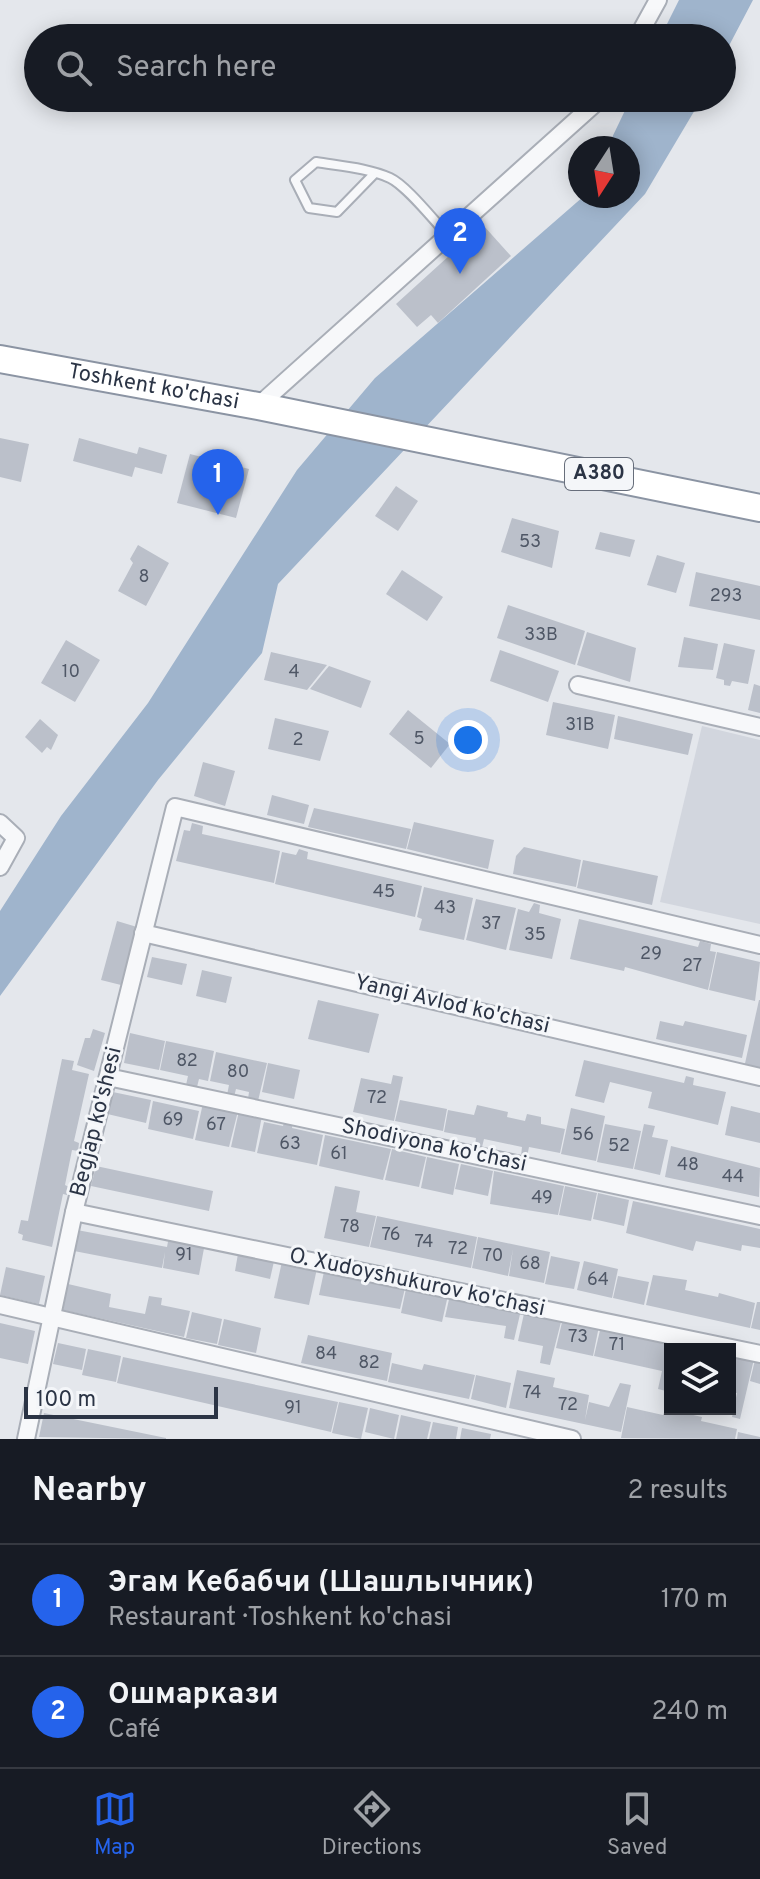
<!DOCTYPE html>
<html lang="en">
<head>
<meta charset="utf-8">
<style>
  body { margin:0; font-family:Overpass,sans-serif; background:#242831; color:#f1f3f6 }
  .controls { position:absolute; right:24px; bottom:24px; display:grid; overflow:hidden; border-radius:0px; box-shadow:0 4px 20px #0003 }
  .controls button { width:72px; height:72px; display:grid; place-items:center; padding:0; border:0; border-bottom:2px solid #363941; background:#171b24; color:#f1f3f6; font:40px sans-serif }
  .compass { position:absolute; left:568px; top:136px; width:72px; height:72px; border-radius:50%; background:#171b24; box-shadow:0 4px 20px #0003; rotate:192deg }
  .scale { position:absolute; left:24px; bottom:20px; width:194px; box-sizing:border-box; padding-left:8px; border:4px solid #2b3445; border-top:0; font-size:22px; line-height:28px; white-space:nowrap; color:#2b3445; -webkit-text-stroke:6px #f4f6f9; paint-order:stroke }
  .you { position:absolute; left:468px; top:740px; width:28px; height:28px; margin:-20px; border:6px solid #fff; border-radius:50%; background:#1a73e8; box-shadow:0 0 0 12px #1a73e833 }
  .badge { display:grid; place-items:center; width:52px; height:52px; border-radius:50%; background:#2563eb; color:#fff; font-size:26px; font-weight:700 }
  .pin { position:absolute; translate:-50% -66px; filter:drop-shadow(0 2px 4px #0008) }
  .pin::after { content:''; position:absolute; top:42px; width:28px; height:24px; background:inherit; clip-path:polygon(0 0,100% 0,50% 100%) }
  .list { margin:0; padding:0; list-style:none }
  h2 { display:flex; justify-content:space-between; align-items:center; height:104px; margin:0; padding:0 32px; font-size:34px }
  h2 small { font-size:26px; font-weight:400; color:#9ea1a6 }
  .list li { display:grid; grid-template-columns:52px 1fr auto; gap:24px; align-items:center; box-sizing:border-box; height:112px; padding:0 32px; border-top:2px solid #363941 }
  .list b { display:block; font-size:30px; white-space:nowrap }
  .list p { margin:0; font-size:26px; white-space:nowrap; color:#9ea1a6 }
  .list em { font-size:26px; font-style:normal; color:#9ea1a6 }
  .icon { flex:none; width:44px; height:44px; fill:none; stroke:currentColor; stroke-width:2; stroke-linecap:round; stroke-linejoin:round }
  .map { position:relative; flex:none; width:760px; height:1439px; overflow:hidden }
  .search { position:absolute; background:#171b24; box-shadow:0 4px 20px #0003; left:24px; right:24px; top:24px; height:88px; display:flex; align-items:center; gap:20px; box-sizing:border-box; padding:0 28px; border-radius:44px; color:#9ea1a6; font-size:30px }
  .sheet { height:328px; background:#171b24 }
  nav { display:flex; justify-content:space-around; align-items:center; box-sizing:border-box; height:112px; border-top:2px solid #363941; background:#171b24; font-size:22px; color:#9ea1a6 }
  nav a { display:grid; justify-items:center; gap:4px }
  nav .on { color:#2563eb }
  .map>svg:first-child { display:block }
  .built { fill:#d2d6de }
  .water { fill:#9fb4cc }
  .building { fill:#bbc0ca }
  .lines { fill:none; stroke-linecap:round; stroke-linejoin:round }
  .service-casing { stroke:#a9aeb7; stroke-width:12 }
  .minor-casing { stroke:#a9aeb7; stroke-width:20 }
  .trunk-casing { stroke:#8b94a3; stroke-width:30 }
  .service { stroke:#f7f8fa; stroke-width:8 }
  .minor { stroke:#f7f8fa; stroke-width:16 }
  .trunk { stroke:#fff; stroke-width:26 }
  .labels { text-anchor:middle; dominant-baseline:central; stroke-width:6; stroke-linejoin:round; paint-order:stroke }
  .number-label { font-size:18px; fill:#4f5766 }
  .shield { fill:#f4f6f9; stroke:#676e7b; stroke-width:2 }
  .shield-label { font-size:20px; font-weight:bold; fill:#2b3445 }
  .street-label { font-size:22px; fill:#2b3445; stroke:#f4f6f9 }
</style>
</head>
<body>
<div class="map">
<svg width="760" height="1439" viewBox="0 0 760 1439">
  <rect width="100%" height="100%" fill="#e4e7ec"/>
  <path class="built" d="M702 726 760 740V924L660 902Z"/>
  <g class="water">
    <path d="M679 0H753L722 59V38H660Z"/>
    <path d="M631 98H702L645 194 278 584 262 653 158 780 0 996V911L61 816 148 703 297 470 375 378 584 196H628V148H607Z"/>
  </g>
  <g class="building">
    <path d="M483 225 511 256 438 323 431 315 417 327 396 304Z"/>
    <path d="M0 438 29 444 21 482 0 477Z"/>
    <path d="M79 438 137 454 139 447 167 455 162 474 135 467 132 477 73 461Z"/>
    <path d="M190 454 249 469 236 518 177 503Z"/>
    <path d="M396 486 418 501 398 531 375 516Z"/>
    <path d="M512 518 559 531 552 568 501 552Z"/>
    <path d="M600 532 635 540 630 557 595 549Z"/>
    <path d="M138 545 169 563 146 606 118 591 133 563 130 559Z"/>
    <path d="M657 555 685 563 676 593 647 585Z"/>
    <path d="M402 570 443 597 427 621 386 594Z"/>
    <path d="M696 572 760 586V620L689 606Z"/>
    <path d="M508 605 585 631 575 665 497 638Z"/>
    <path d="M587 632 636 648 630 682 577 665Z"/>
    <path d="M684 637 718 644 713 670 678 667Z"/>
    <path d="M66 640 100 660 75 702 41 683Z"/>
    <path d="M724 643 755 650 748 684 732 681 730 686 724 685V680L716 678Z"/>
    <path d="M500 650 559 671 548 702 490 681Z"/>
    <path d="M271 652 327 665 307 690 264 680Z"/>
    <path d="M329 666 371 681 361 708 310 689Z"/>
    <path d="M754 684 760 686V713L748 710Z"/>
    <path d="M553 702 615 715 608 749 546 735Z"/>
    <path d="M408 710 450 744 431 768 389 734Z"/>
    <path d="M618 716 693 734 688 755 614 739Z"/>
    <path d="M275 718 329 731 320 761 268 749Z"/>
    <path d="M40 719 58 735 51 750 47 747 42 753 25 737Z"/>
    <path d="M203 762 235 771 225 806 194 796Z"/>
    <path d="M272 795 309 805 304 824 267 815Z"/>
    <path d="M314 808 411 829 406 849 308 827Z"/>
    <path d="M414 822 494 840 488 869 407 849Z"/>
    <path d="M192 823 203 826 202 834 280 851 274 883 176 861 184 830 190 831Z"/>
    <path d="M524 847 581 860 576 887 513 874 516 856Z"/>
    <path d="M299 849 308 852 307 859 422 886 415 917 275 884 282 852 296 855Z"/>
    <path d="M583 860 658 876 652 905 577 888Z"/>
    <path d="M424 887 473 898 464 940 419 930 422 919 417 917Z"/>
    <path d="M476 899 516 908 506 950 466 940Z"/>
    <path d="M534 903 540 905 539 913 561 919 552 959 509 950 518 909 529 912Z"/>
    <path d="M579 919 698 947 700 941 711 944 710 951 716 952 708 990 625 967 624 971 570 959Z"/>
    <path d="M117 921 137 927 131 950 137 952 135 959 128 958 121 985 101 980Z"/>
    <path d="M717 952 760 962 755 1001 709 990Z"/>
    <path d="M152 957 187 964 182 985 147 977Z"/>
    <path d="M202 970 232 977 226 1003 196 996Z"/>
    <path d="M318 1000 379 1014 369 1053 308 1039Z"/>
    <path d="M759 1000H760V1070L744 1068Z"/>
    <path d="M660 1021 683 1026 685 1021 747 1035 742 1058 656 1039Z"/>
    <path d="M93 1029 105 1033 94 1071 77 1065 85 1038H90Z"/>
    <path d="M130 1033 165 1041 159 1070 124 1063Z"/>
    <path d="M166 1041 214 1051 208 1081 199 1079 197 1087 186 1085 188 1076 160 1070Z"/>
    <path d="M216 1052 267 1063 258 1101 248 1099 249 1092 236 1089 234 1097 227 1095 229 1085 210 1081Z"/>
    <path d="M62 1059 74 1061 72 1070 89 1074 74 1141 79 1143 78 1151 72 1150 65 1185 69 1187 67 1195 63 1194 52 1247 22 1240 23 1235 18 1233 21 1220 28 1221Z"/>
    <path d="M584 1060 684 1083 686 1076 694 1078 693 1085 726 1092 718 1125 648 1108 652 1092 610 1082 604 1103 575 1096Z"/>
    <path d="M268 1063 300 1070 294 1099 262 1092Z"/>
    <path d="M393 1075 403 1077 394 1121 353 1112 361 1078 391 1084Z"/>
    <path d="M108 1091 151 1100 146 1123 103 1113Z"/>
    <path d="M400 1100 447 1109 443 1131 395 1121Z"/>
    <path d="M153 1101 199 1111 193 1139 148 1129Z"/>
    <path d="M203 1103 238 1111 229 1147 195 1140Z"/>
    <path d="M477 1105 508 1112 507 1117 525 1121 527 1114 541 1117V1124L565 1129 560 1153 529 1147 527 1157 521 1156 522 1147 484 1139 482 1147 475 1145 476 1138 444 1132 448 1110 474 1115Z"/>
    <path d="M731 1106 760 1113V1143L725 1135Z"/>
    <path d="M571 1108 605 1116 596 1161 561 1154Z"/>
    <path d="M239 1111 262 1116 255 1152 231 1147Z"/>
    <path d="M285 1119 293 1121 292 1128 323 1135 317 1165 257 1153 264 1122 283 1126Z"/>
    <path d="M605 1124 641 1131 633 1169 597 1162Z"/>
    <path d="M644 1124 655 1126 652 1137 668 1140 660 1175 634 1169Z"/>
    <path d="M325 1135 391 1149 383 1180 319 1166Z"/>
    <path d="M671 1146 760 1168 759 1197 665 1177Z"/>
    <path d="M392 1149 426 1157 419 1187 385 1180Z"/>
    <path d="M427 1157 459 1164 453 1195 421 1188Z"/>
    <path d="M461 1164 493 1171 488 1196 455 1189Z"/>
    <path d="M96 1166 213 1191 209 1211 91 1186Z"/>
    <path d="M494 1171 564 1186 558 1215 490 1204Z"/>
    <path d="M335 1186 360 1191 356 1212 376 1216 369 1247 324 1238Z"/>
    <path d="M565 1186 597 1193 591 1221 559 1215Z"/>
    <path d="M598 1193 629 1200 624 1226 593 1219Z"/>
    <path d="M633 1201 760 1229V1248L742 1245 741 1251 696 1241 693 1251 626 1233Z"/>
    <path d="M377 1216 477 1237 471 1268 370 1247Z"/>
    <path d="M77 1230 167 1247 169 1236 205 1243 199 1275 163 1268 165 1252 162 1268 74 1251Z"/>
    <path d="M478 1237 550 1252 544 1283 509 1276 513 1249 508 1276 472 1268Z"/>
    <path d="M239 1248 275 1257 270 1279 235 1271Z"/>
    <path d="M551 1256 580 1262 574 1289 545 1284Z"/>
    <path d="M283 1257 318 1264 309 1305 274 1298Z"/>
    <path d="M584 1261 618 1269 612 1298 577 1290Z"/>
    <path d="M6 1267 45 1276 39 1304 0 1295Z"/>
    <path d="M325 1267 406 1284 400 1309 319 1295Z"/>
    <path d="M653 1275 687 1280 685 1290 718 1297 719 1293 755 1303 750 1328 646 1305Z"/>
    <path d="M618 1276 649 1282 644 1305 613 1298Z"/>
    <path d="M68 1284 111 1294 109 1307 145 1314 149 1296 162 1298 161 1305 190 1311 184 1337 63 1310Z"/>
    <path d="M407 1284 448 1295 442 1322 401 1313Z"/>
    <path d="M450 1295 521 1310 514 1340 504 1338 506 1326 445 1317Z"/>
    <path d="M757 1302H760V1330L751 1328Z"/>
    <path d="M525 1309 562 1318 550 1365 540 1363 543 1346 518 1341Z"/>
    <path d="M192 1312 222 1319 217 1344 186 1338Z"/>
    <path d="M563 1318 599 1326 593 1356 556 1348Z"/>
    <path d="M224 1319 261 1328 256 1353 218 1345Z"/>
    <path d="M0 1323 35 1331 28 1364 0 1358Z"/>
    <path d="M601 1326 677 1342 675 1349H670L666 1391 658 1389 662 1371 594 1356Z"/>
    <path d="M308 1335 392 1353 387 1381 301 1363Z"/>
    <path d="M58 1343 86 1349 82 1370 53 1364Z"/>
    <path d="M88 1349 121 1356 116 1382 82 1375Z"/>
    <path d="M730 1354 754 1359 740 1419 732 1417 737 1393 730 1392Z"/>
    <path d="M123 1357 338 1402 331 1432 117 1383Z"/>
    <path d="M755 1360 760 1361V1384L750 1381Z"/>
    <path d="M392 1363 422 1370 424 1364 475 1375 469 1399 388 1382Z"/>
    <path d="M517 1370 555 1378 553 1387 589 1395 585 1420 589 1402 609 1407 620 1383 631 1385 621 1432 509 1408Z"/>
    <path d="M476 1375 511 1383 506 1408 471 1399Z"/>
    <path d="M339 1402 368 1408 361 1439 332 1433Z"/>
    <path d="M627 1407 663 1415 665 1411 680 1412 702 1417 701 1421 737 1429 735 1439 621 1438Z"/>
    <path d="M370 1408 399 1415 394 1439 365 1432Z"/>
    <path d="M44 1413 166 1438V1439L39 1437Z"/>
    <path d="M401 1415 431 1422 427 1439H396Z"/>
    <path d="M433 1422 458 1427 456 1439H429Z"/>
    <path d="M462 1428 491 1434 490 1439H460Z"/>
    <path d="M738 1432 760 1437V1439H737Z"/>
  </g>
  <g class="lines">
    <defs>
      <path id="service" d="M374 174 337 212 309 208 295 180 316 162C340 166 368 168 390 178 407 186 434 221 448 235"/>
      <g id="minor">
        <path d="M637 38 658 0"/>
        <path d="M258 406 601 98"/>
        <path d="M578 685 760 727"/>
        <path d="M0 823 16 838 0 867"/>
        <path d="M143 933 760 1077"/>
        <path d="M108 1077 760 1216"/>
        <path d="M74 1212 760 1354"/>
        <path d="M0 1305 572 1439"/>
        <path d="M26 1439 74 1212 175 807 760 945"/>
      </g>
      <g id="trunk">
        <path id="s1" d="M0 359 258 406 760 508"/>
      </g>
    </defs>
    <use href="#service" class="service-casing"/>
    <use href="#minor" class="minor-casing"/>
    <use href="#trunk" class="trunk-casing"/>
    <use href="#service" class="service"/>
    <use href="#minor" class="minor"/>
    <use href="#trunk" class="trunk"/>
  </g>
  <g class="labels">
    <g class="number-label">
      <text x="530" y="542">53</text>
      <text x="144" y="577">8</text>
      <text x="726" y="596">293</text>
      <text x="541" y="635">33B</text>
      <text x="71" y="672">10</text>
      <text x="294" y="672">4</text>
      <text x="580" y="725">31B</text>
      <text x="419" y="739">5</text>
      <text x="298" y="740">2</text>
      <text x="384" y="892">45</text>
      <text x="445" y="908">43</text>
      <text x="491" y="924">37</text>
      <text x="535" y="935">35</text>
      <text x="651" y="954">29</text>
      <text x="692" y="966">27</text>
      <text x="187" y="1061">82</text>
      <text x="238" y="1072">80</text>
      <text x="377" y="1098">72</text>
      <text x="173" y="1120">69</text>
      <text x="216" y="1125">67</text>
      <text x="583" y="1135">56</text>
      <text x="290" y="1144">63</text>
      <text x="619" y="1146">52</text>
      <text x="339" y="1154">61</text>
      <text x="688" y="1165">48</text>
      <text x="733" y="1177">44</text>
      <text x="542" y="1198">49</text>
      <text x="350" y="1227">78</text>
      <text x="391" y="1235">76</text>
      <text x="424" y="1242">74</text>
      <text x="458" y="1249">72</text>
      <text x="184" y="1255">91</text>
      <text x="493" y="1256">70</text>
      <text x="530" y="1264">68</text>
      <text x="598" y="1280">64</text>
      <text x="578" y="1337">73</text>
      <text x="617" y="1345">71</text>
      <text x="326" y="1354">84</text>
      <text x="369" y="1363">82</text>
      <text x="532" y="1393">74</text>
      <text x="568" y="1405">72</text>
      <text x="293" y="1408">91</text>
    </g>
    <rect class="shield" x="565" y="458" width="68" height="32" rx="6"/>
    <g class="shield-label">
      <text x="599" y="474">A380</text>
    </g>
    <g class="street-label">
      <text stroke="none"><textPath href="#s1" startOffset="156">Toshkent ko'chasi</textPath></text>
      <text transform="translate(452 1005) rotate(13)">Yangi Avlod ko'chasi</text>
      <text transform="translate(97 1122) rotate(-76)">Begjap ko'shesi</text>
      <text transform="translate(434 1146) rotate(12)">Shodiyona ko'chasi</text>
      <text transform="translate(417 1283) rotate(12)">O. Xudoyshukurov ko'chasi</text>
    </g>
  </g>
</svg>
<div class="controls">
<button><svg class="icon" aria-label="layers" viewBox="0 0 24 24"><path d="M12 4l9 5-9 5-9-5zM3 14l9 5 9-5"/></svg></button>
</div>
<svg class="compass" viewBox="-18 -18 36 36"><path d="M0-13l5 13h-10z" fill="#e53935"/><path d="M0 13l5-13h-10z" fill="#9ea1a6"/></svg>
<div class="scale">100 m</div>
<div class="you"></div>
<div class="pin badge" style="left:218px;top:515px">1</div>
<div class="pin badge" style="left:460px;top:274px">2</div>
<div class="search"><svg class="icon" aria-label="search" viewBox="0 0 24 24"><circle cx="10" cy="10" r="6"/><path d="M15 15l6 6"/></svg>Search here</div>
</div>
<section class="sheet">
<h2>Nearby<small>2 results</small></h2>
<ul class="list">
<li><span class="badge">1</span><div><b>Эгам Кебабчи (Шашлычник)</b><p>Restaurant · Toshkent ko'chasi</p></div><em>170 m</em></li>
<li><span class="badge">2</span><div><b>Ошмаркази</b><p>Café</p></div><em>240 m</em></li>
</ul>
</section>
<nav>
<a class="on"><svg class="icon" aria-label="map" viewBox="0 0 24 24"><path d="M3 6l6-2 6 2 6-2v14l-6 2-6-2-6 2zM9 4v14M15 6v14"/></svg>Map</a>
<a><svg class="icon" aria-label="directions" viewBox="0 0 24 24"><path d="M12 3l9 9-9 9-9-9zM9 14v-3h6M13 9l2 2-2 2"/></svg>Directions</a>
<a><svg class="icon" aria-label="saved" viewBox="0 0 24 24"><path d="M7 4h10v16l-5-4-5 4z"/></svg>Saved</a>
</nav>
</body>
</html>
